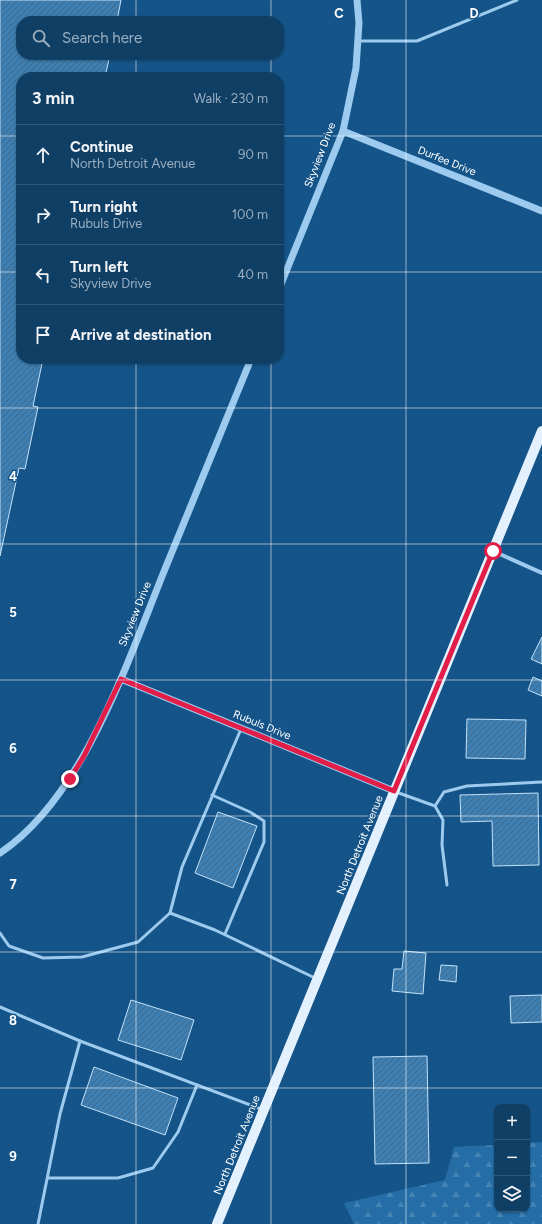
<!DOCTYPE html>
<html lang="en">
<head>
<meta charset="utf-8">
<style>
  body { margin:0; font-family:Figtree,sans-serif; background:#19466c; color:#f1f3f6 }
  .controls { position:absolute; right:12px; bottom:12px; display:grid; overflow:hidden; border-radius:8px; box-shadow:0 1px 3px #0004 }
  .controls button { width:36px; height:36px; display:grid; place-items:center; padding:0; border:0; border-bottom:1px solid #30587a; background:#103f66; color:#f1f3f6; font:20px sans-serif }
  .stop { position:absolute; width:12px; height:12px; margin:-9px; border:3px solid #e11d48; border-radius:50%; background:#fff }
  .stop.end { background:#e11d48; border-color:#fff; box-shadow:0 1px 4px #0008 }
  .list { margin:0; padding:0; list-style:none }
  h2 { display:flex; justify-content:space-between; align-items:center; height:52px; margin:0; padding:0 16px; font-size:17px }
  h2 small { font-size:13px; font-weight:400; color:#9cafbf }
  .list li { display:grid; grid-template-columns:26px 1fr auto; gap:12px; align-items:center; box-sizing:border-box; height:60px; padding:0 16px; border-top:1px solid #30587a }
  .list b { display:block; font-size:15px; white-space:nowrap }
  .list p { margin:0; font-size:13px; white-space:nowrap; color:#9cafbf }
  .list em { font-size:13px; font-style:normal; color:#9cafbf }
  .icon { flex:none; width:22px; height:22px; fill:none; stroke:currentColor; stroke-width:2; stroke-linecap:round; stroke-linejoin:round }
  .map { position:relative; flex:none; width:542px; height:1224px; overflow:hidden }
  .search { position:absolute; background:#103f66; box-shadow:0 1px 3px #0004; left:16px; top:16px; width:268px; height:44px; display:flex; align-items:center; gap:10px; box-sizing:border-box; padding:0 14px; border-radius:16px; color:#9cafbf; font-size:15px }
  .panel { position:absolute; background:#103f66; box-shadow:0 1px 3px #0004; left:16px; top:72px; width:268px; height:292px; border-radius:16px }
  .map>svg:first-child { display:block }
  .forest { fill:url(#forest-firs) }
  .building { fill:url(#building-hatch); stroke:#c2e2fb }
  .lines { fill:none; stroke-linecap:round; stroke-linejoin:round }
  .service { stroke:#9ccbef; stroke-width:3 }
  .minor { stroke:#9ccbef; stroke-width:4 }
  .tertiary { stroke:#9ccbef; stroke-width:7 }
  .primary { stroke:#e3f1ff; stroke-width:10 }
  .route { stroke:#e11d48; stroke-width:5 }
  .grid { fill:none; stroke:#fff; stroke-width:1; stroke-opacity:0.55 }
  .labels { text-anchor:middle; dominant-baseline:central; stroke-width:3; stroke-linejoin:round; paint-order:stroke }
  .street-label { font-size:11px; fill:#fff; stroke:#155488 }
  .grid-label { font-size:13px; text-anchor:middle; font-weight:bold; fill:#fff; stroke:#155488; stroke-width:3; stroke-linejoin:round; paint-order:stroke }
</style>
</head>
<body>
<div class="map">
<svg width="542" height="1224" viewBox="0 0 542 1224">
  <defs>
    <pattern id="forest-firs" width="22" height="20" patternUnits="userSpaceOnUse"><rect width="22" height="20" fill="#246da6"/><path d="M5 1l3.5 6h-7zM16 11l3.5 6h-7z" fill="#4583b3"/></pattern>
    <pattern id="building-hatch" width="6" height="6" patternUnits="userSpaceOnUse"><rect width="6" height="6" fill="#3d7fb2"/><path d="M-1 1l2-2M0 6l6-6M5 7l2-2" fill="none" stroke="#446884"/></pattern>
  </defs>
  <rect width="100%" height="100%" fill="#155488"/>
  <path class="forest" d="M542 1142V1224H354L344 1203 445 1180 454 1147 497 1145V1209H527V1143Z"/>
  <g class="building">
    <path d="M0 0H121L117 21H21V55H110L105 77H21V359H43L33 406 38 407 25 469 19 468 0 556Z"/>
    <path d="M542 637V664L531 659Z"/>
    <path d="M533 677 542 681V696L528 690Z"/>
    <path d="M467 719 526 720 525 759 466 758Z"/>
    <path d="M538 793 539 865 493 866 492 821 461 822 460 795Z"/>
    <path d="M218 812 257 826 233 888 195 873Z"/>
    <path d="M404 951 426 953 423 994 392 991 394 969H402Z"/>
    <path d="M441 965 457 966 456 982 439 980Z"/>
    <path d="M542 995V1022L511 1023 510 996Z"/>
    <path d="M131 1000 194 1020 181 1060 118 1040Z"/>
    <path d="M427 1056 429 1163 375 1164 373 1057Z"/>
    <path d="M94 1067 178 1098 165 1135 81 1105Z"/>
  </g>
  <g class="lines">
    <g class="service">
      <path d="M358 41H417L517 0"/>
      <path d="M396 792 435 806 443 820 442 845 447 885"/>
      <path d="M212 795 250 812 264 821V842L225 934"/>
      <path d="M435 806 444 792 467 786 542 782"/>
      <path d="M170 913 182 867 241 729"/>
      <path d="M0 933 9 946 43 958 82 957 138 942 170 913 215 930 317 979"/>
      <path d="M0 1007 80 1041 261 1109"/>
      <path d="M48 1178H118L153 1168 178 1132 197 1085"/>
      <path d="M38 1224 60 1114 80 1041"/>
    </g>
    <path class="minor" d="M493 551 542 573"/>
    <g class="tertiary">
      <path d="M343 131 542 211"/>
      <path d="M279 289 343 131 356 68 359 23 357 0"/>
      <path d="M121 679 394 791"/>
      <path d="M0 853C84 797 128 660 165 569 193 499 222 429 251 359"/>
    </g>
    <path class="primary" d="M217 1224 542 431"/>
  </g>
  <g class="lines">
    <path class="route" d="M70 779 84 756 121 679 394 791 493 551"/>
  </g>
  <path class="grid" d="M136 0V21M271 0V21M406 0V1224M136 55V77M271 55V77M0 136H21M279 136H542M0 272H21M279 272H542M136 359V1224M271 359V1224M0 408H542M0 544H542M0 680H542M0 816H542M0 952H542M0 1088H542"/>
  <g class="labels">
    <g class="street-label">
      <text transform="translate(320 155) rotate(-69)">Skyview Drive</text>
      <text transform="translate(447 161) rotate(22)">Durfee Drive</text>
      <text transform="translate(135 614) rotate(-68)">Skyview Drive</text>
      <text transform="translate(262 725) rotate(22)">Rubuls Drive</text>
      <text transform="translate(360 845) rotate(-68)">North Detroit Avenue</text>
      <text transform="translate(237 1145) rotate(-68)">North Detroit Avenue</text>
    </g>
  </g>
  <g class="grid-label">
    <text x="339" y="18">C</text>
    <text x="474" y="18">D</text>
    <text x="13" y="481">4</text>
    <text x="13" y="617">5</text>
    <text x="13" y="753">6</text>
    <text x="13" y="889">7</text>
    <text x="13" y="1025">8</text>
    <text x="13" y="1161">9</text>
  </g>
</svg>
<div class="controls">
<button>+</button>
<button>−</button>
<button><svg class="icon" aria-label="layers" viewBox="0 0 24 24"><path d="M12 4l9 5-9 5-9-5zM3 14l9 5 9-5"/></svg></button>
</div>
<div class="stop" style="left:493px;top:551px"></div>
<div class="stop end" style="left:70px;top:779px"></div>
<div class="search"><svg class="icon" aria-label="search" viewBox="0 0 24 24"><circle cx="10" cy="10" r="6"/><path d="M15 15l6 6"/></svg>Search here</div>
<section class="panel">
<h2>3 min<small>Walk · 230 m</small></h2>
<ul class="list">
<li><svg class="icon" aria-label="ahead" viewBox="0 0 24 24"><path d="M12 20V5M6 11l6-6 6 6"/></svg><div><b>Continue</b><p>North Detroit Avenue</p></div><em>90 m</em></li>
<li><svg class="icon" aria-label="right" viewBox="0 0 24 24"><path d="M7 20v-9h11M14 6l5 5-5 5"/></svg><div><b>Turn right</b><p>Rubuls Drive</p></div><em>100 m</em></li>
<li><svg class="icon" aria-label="left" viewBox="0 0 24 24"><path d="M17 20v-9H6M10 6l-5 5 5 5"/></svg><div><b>Turn left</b><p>Skyview Drive</p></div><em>40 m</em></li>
<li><svg class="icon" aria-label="arrive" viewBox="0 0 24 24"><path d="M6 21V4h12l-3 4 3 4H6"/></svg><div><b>Arrive at destination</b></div></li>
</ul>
</section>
</div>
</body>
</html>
